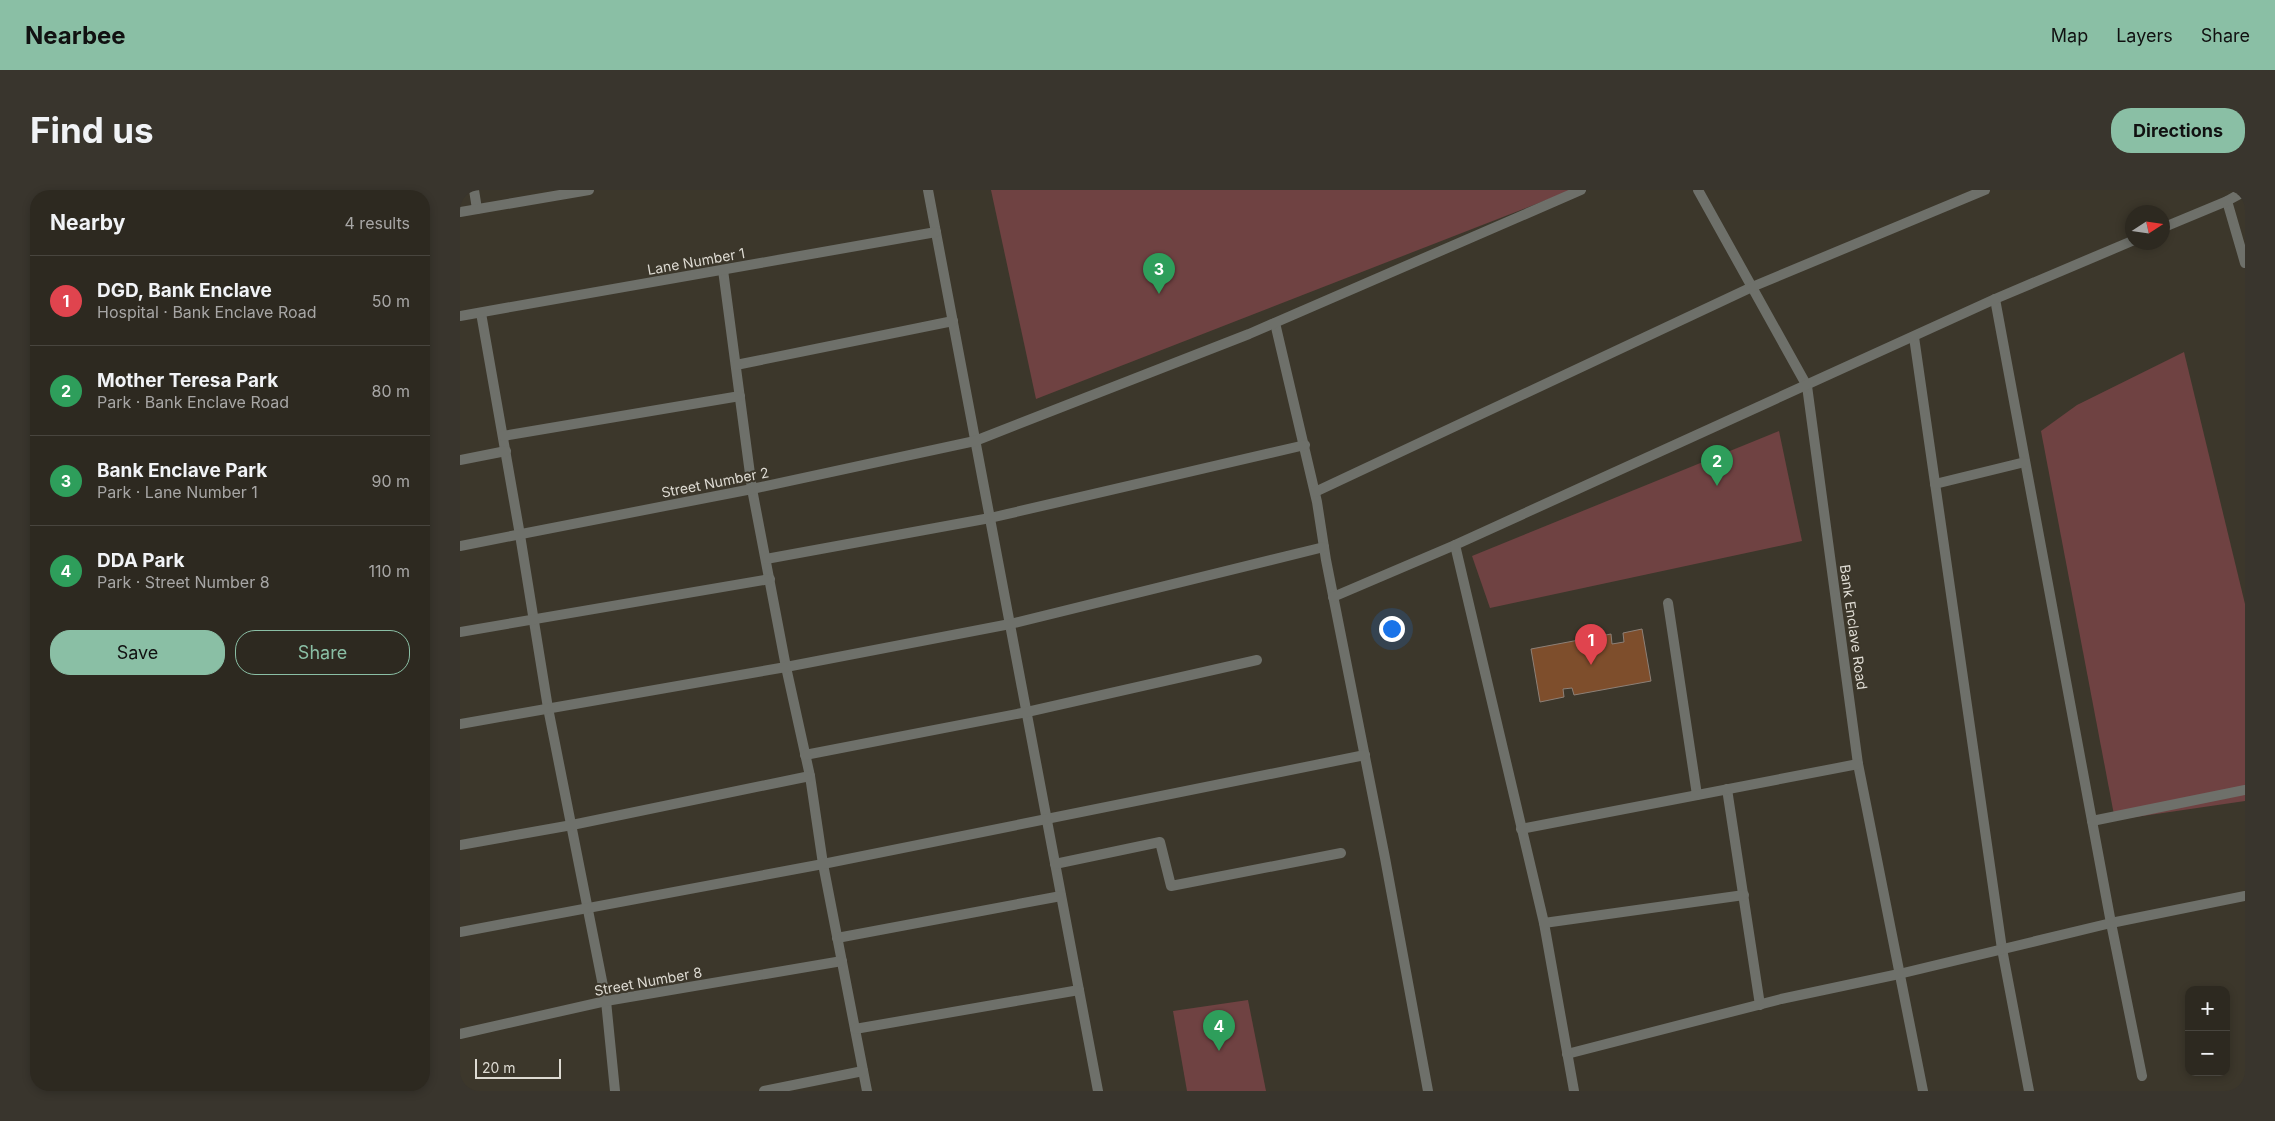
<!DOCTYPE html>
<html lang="en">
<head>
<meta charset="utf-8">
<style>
  body { margin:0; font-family:Inter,sans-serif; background:#39352d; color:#f1f3f6 }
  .controls { position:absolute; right:15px; bottom:15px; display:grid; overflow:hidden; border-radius:10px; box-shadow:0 2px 8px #0003 }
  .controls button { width:45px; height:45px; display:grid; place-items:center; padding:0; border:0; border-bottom:1px solid #48453e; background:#2d2920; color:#f1f3f6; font:25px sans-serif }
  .compass { position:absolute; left:1665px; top:15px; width:45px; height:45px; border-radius:50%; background:#2d2920; box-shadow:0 2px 8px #0003; rotate:78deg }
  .scale { position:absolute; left:15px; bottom:12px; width:86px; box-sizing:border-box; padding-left:5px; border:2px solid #dedbd3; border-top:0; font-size:14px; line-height:18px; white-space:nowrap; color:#dedbd3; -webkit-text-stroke:4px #3c372b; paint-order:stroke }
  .you { position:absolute; left:931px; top:438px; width:18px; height:18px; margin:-12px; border:4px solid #fff; border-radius:50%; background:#1a73e8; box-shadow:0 0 0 8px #1a73e833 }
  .badge { display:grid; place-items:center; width:32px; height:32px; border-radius:50%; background:#8abfa5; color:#fff; font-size:16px; font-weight:700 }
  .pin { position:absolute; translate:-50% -41px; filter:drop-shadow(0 1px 2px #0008) }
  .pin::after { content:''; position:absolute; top:26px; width:18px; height:15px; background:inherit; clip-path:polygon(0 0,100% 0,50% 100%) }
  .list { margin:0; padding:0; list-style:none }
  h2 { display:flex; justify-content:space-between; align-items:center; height:65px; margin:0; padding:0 20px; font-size:21px }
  h2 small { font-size:16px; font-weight:400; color:#a7a6a5 }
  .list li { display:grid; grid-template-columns:32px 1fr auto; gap:15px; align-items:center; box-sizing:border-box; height:90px; padding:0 20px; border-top:1px solid #48453e }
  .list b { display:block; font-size:19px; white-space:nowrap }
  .list p { margin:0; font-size:16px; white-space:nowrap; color:#a7a6a5 }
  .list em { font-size:16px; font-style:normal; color:#a7a6a5 }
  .actions { display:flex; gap:10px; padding:15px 20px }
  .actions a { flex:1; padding:11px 0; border:1px solid #8abfa5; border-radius:20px; text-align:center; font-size:18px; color:#8abfa5 }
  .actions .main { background:#8abfa5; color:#111 }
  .map { position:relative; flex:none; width:1785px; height:901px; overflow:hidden; border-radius:20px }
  header { display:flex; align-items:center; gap:30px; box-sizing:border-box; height:70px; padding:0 25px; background:#8abfa5; color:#111 }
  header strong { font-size:24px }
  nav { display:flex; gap:28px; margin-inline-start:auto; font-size:18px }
  .intro { display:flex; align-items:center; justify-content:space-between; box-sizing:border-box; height:120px; padding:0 30px }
  h1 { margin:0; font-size:35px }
  .button { padding:12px 22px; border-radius:20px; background:#8abfa5; color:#111; font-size:18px; font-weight:700 }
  main { display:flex; gap:30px; padding:0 30px }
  aside { flex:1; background:#2d2920; border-radius:20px; box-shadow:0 2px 8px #0003 }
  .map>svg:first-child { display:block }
  .green { fill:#6f4242 }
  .building { fill:#7e4e2c; stroke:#8d8077 }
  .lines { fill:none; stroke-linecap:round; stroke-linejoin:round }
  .minor { stroke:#6e706a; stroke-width:10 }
  .labels { text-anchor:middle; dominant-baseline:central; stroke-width:4; stroke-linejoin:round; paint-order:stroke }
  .street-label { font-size:14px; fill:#dedbd3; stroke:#3c372b }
</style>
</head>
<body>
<header>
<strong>Nearbee</strong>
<nav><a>Map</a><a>Layers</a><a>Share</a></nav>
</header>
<div class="intro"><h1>Find us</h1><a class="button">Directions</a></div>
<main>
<aside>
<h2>Nearby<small>4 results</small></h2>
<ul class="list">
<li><span class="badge" style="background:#e0444e">1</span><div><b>DGD, Bank Enclave</b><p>Hospital · Bank Enclave Road</p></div><em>50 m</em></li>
<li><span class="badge" style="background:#2e9e5b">2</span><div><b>Mother Teresa Park</b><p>Park · Bank Enclave Road</p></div><em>80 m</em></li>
<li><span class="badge" style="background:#2e9e5b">3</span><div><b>Bank Enclave Park</b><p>Park · Lane Number 1</p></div><em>90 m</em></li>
<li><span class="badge" style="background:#2e9e5b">4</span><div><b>DDA Park</b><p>Park · Street Number 8</p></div><em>110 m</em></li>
</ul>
<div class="actions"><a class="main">Save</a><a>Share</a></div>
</aside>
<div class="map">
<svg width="1785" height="901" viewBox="0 0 1785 901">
  <rect width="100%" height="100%" fill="#3c372b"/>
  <g class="green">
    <path d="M531 0H1112L576 209Z"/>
    <path d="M1724 162 1785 414V611L1655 630 1581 241 1617 215Z"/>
    <path d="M1319 241 1342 351 1030 418 1012 366Z"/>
    <path d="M788 810 806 901H727L713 821Z"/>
  </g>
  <path class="building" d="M1182 439 1191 491 1114 505 1112 498 1103 499 1104 507 1080 512 1071 459 1151 444 1152 454 1164 452 1163 443Z"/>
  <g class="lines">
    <g class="minor">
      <path d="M14 0 17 19"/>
      <path d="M468 0 638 901"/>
      <path d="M1238 0 1347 196 1398 574 1463 901"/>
      <path d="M1767 11 1785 73"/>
      <path d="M0 22 129 0"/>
      <path d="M1702 38 1767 11 1785 1"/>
      <path d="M263 80 292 299 326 477 350 586 363 674 407 901"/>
      <path d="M1535 109 1651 733 1682 886"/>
      <path d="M21 123 60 345 88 518 146 811 155 901"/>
      <path d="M0 126 476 42"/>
      <path d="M815 133 857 312 866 370 925 668 968 901"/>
      <path d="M1454 147 1542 759 1569 901"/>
      <path d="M276 175 493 131"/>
      <path d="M43 246 280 206"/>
      <path d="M0 270 46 261"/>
      <path d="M1475 294 1565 272"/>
      <path d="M855 302 1292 97 1525 0"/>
      <path d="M0 356 292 299 515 251 789 144 1121 0"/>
      <path d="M306 369 530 328 845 255"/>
      <path d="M873 407 995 355"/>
      <path d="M1208 413 1237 605"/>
      <path d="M0 442 310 389"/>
      <path d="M0 534 326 477 550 434 864 357"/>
      <path d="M345 565 567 522 797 470"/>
      <path d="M1267 599 1300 815"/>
      <path d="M1632 631 1785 600"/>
      <path d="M1061 639 1398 574"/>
      <path d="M0 655 112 635 350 586"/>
      <path d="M595 674 700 652 711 696 881 663"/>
      <path d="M1084 733 1284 705"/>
      <path d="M0 742 363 674 905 565"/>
      <path d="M377 748 601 706"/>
      <path d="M395 839 619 800"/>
      <path d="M0 844 146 811 382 771"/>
      <path d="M1107 864 1321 809 1439 784 1651 733 1785 706"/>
      <path d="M304 901 403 881"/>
      <path d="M1114 901 1084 733 995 355 1535 109 1672 51"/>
    </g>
  </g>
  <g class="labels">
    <g class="street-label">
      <text transform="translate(236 71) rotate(-10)">Lane Number 1</text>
      <text transform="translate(255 292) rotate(-11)">Street Number 2</text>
      <text transform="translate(1394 437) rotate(82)">Bank Enclave Road</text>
      <text transform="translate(188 791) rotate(-10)">Street Number 8</text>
    </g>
  </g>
</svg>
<div class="controls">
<button>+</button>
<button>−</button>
</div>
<svg class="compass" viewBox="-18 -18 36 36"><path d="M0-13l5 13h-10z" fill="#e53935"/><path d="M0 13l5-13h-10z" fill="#a7a6a5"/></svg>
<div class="scale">20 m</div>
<div class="you"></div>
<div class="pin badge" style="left:1131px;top:475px;background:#e0444e">1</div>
<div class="pin badge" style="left:1257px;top:296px;background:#2e9e5b">2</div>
<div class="pin badge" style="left:699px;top:104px;background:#2e9e5b">3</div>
<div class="pin badge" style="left:759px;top:861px;background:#2e9e5b">4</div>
</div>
</main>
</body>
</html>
